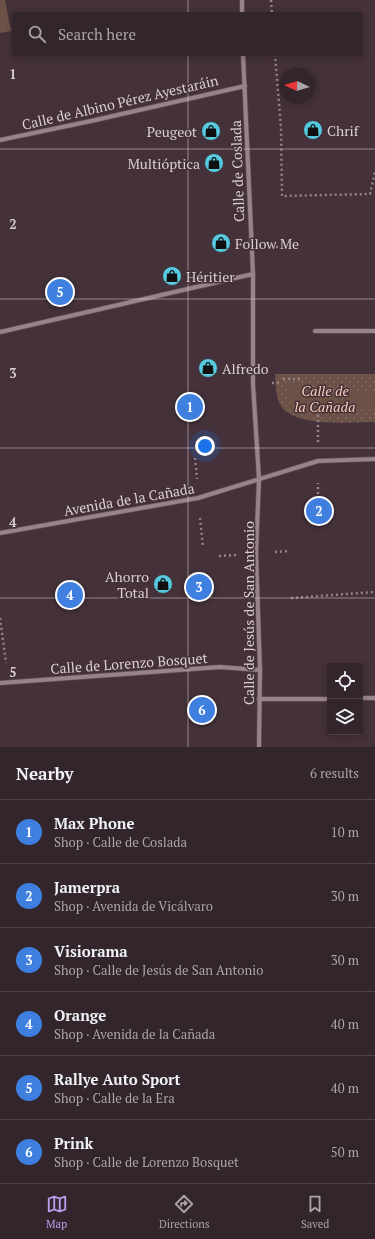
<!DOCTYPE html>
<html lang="en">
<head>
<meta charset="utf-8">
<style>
  body { margin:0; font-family:"PT Serif",serif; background:#3e3138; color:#f1f3f6 }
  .controls { position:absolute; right:12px; bottom:12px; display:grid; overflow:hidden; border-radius:4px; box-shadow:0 2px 6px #0003 }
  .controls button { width:36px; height:36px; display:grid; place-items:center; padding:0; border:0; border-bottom:1px solid #4e4248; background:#33252c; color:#f1f3f6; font:20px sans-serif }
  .compass { position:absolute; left:279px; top:68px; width:36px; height:36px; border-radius:50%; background:#33252c; box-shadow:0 2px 6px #0003; rotate:274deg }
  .you { position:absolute; left:205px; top:446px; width:14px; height:14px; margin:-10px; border:3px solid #fff; border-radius:50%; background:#1a73e8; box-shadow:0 0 0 6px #1a73e833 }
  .badge { display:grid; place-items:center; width:26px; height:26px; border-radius:50%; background:#bca0f2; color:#fff; font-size:13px; font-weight:700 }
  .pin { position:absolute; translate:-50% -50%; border:2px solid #fff; box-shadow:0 1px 4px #0006 }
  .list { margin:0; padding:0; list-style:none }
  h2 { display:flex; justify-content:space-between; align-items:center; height:52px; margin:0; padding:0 16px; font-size:17px }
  h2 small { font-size:13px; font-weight:400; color:#a9a5a9 }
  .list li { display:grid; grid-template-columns:26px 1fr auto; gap:12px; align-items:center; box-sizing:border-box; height:64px; padding:0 16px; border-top:1px solid #4e4248 }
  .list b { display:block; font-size:15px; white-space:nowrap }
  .list p { margin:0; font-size:13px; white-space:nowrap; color:#a9a5a9 }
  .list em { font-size:13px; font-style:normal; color:#a9a5a9 }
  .icon { flex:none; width:22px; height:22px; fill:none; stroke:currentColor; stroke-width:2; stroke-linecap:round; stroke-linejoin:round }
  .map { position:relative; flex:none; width:375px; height:747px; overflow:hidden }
  .search { position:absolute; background:#33252c; box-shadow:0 2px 6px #0003; left:12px; right:12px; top:12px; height:44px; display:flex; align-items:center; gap:10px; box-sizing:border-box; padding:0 14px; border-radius:4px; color:#a9a5a9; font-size:15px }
  .sheet { height:436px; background:#33252c }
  nav { display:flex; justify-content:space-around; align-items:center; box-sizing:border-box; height:56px; border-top:1px solid #4e4248; background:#33252c; font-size:11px; color:#a9a5a9 }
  nav a { display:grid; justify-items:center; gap:2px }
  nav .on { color:#bca0f2 }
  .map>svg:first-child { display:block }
  .grass { fill:url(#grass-dots) }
  .garden { fill:#6c5146 }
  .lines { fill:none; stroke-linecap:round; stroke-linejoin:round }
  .minor-casing { stroke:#5f4f56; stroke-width:5.5 }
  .path { stroke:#93848a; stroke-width:2.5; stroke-dasharray:2 3; stroke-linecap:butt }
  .minor { stroke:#98828c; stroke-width:4 }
  .grid { fill:none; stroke:#daced3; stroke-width:1; stroke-opacity:0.55 }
  .labels { text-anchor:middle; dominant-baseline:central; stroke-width:3; stroke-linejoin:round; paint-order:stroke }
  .street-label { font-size:14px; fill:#daced3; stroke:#44313a }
  .poi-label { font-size:14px; fill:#daced3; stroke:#44313a; text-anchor:start }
  .park-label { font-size:14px; font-style:italic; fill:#fdccb8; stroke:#44313a }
  .grid-label { font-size:13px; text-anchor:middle; font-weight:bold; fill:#daced3; stroke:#44313a; stroke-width:3; stroke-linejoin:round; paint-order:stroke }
</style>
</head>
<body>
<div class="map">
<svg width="375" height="747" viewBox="0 0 375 747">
  <defs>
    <pattern id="grass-dots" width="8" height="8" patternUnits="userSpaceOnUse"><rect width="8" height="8" fill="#6c5146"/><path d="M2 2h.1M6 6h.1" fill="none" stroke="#806960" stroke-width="1.8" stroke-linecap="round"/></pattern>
  </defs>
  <rect width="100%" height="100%" fill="#44313a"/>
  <path class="grass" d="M275 374H375V422C350 422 304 427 284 410 276 402 275 385 275 374Z"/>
  <g class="garden">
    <path d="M0 0H5L11 31 0 33Z"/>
    <path d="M297 384 302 389 305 391H375V410L304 409C294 404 288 396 287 385Z"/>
  </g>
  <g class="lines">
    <defs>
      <g id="minor">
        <path d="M242 0V14"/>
        <path d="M243 54 253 274V384L259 479 256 553 260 670 259 747"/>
        <path d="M0 140 91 121 245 86"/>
        <path d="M315 331H375"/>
        <path d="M0 332 253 274"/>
        <path d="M0 533 198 498 318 461 375 459"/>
        <path d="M0 683 220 667 260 670"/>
        <path d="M360 698H375"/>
        <path d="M259 699H330"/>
      </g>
    </defs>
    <use href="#minor" class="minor-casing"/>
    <g class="path">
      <path d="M271 0 272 14"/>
      <path d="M275 54 281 128 282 196 370 194 375 172"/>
      <path d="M263 55H276"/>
      <path d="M271 247H284"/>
      <path d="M283 379H302"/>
      <path d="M272 383H282"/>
      <path d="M318 415V442"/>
      <path d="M195 458 197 479"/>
      <path d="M318 494V483"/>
      <path d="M200 518 203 547"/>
      <path d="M275 552 290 551"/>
      <path d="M219 556 236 555"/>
      <path d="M291 598 375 592"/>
      <path d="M0 618 6 663"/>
    </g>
    <use href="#minor" class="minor"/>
  </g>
  <path class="grid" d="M188 0V14M188 54V747M0 149H375M0 299H375M0 448H375M0 598H375"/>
  <defs>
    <symbol id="shop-disc" viewBox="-11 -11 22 22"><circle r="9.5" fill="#55cae0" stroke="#44313a"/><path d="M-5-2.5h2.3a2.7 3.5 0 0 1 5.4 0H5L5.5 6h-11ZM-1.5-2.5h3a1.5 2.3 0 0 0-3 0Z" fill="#111"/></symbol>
  </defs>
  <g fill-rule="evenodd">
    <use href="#shop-disc" x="302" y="119" width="22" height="22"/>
    <use href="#shop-disc" x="200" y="120" width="22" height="22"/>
    <use href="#shop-disc" x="203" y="152" width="22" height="22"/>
    <use href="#shop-disc" x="210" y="232" width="22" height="22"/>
    <use href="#shop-disc" x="161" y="265" width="22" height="22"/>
    <use href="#shop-disc" x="197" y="357" width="22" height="22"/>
    <use href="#shop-disc" x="152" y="573" width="22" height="22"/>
  </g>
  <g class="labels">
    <g class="street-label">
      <text transform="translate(120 102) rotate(-13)">Calle de Albino Pérez Ayestaráin</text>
      <text transform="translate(237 171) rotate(-92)">Calle de Coslada</text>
      <text transform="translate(129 499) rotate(-10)">Avenida de la Cañada</text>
      <text transform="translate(248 613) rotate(-90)">Calle de Jesús de San Antonio</text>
      <text transform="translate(129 663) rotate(-4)">Calle de Lorenzo Bosquet</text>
    </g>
    <g class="poi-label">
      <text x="327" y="130">Chrif</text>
      <text x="197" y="131" text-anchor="end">Peugeot</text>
      <text x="200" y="163" text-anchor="end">Multióptica</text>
      <text x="235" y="243">Follow Me</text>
      <text x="186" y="276">Héritier</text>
      <text x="222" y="368">Alfredo</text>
      <text x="149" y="576" text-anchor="end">Ahorro<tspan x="149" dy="16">Total</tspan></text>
    </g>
    <g class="park-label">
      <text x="325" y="390">Calle de<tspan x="325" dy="16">la Cañada</tspan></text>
    </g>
  </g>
  <g class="grid-label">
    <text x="13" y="79">1</text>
    <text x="13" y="229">2</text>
    <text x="13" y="378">3</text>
    <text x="13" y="527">4</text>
    <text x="13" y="677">5</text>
  </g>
</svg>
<div class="controls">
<button><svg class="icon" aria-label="locate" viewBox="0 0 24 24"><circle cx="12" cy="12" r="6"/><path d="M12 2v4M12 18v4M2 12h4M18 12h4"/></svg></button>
<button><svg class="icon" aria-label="layers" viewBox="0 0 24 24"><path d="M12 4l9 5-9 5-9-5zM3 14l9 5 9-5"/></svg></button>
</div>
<svg class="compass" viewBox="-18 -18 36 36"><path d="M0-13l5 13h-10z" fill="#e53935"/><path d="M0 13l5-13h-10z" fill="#a9a5a9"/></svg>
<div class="you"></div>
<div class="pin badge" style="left:190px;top:407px;background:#3f7fe0">1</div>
<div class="pin badge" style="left:319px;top:511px;background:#3f7fe0">2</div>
<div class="pin badge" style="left:199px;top:587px;background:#3f7fe0">3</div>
<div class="pin badge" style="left:70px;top:595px;background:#3f7fe0">4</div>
<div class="pin badge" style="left:60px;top:292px;background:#3f7fe0">5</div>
<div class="pin badge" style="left:202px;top:710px;background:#3f7fe0">6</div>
<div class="search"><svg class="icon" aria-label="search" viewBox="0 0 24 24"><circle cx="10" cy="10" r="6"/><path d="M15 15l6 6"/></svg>Search here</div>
</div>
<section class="sheet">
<h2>Nearby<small>6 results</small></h2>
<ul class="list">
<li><span class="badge" style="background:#3f7fe0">1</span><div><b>Max Phone</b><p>Shop · Calle de Coslada</p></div><em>10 m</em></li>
<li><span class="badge" style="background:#3f7fe0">2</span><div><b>Jamerpra</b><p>Shop · Avenida de Vicálvaro</p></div><em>30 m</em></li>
<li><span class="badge" style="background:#3f7fe0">3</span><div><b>Visiorama</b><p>Shop · Calle de Jesús de San Antonio</p></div><em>30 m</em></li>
<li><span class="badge" style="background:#3f7fe0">4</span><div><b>Orange</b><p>Shop · Avenida de la Cañada</p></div><em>40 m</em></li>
<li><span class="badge" style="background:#3f7fe0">5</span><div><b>Rallye Auto Sport</b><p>Shop · Calle de la Era</p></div><em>40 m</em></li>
<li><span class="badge" style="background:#3f7fe0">6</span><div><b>Prink</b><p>Shop · Calle de Lorenzo Bosquet</p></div><em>50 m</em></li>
</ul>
</section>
<nav>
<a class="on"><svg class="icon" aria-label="map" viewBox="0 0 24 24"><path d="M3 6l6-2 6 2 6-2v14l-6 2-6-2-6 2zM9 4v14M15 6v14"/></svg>Map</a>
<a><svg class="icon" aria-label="directions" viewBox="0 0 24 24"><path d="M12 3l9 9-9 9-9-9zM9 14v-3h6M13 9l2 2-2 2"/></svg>Directions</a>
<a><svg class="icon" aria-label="saved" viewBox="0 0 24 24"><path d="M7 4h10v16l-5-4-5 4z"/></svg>Saved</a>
</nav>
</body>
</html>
